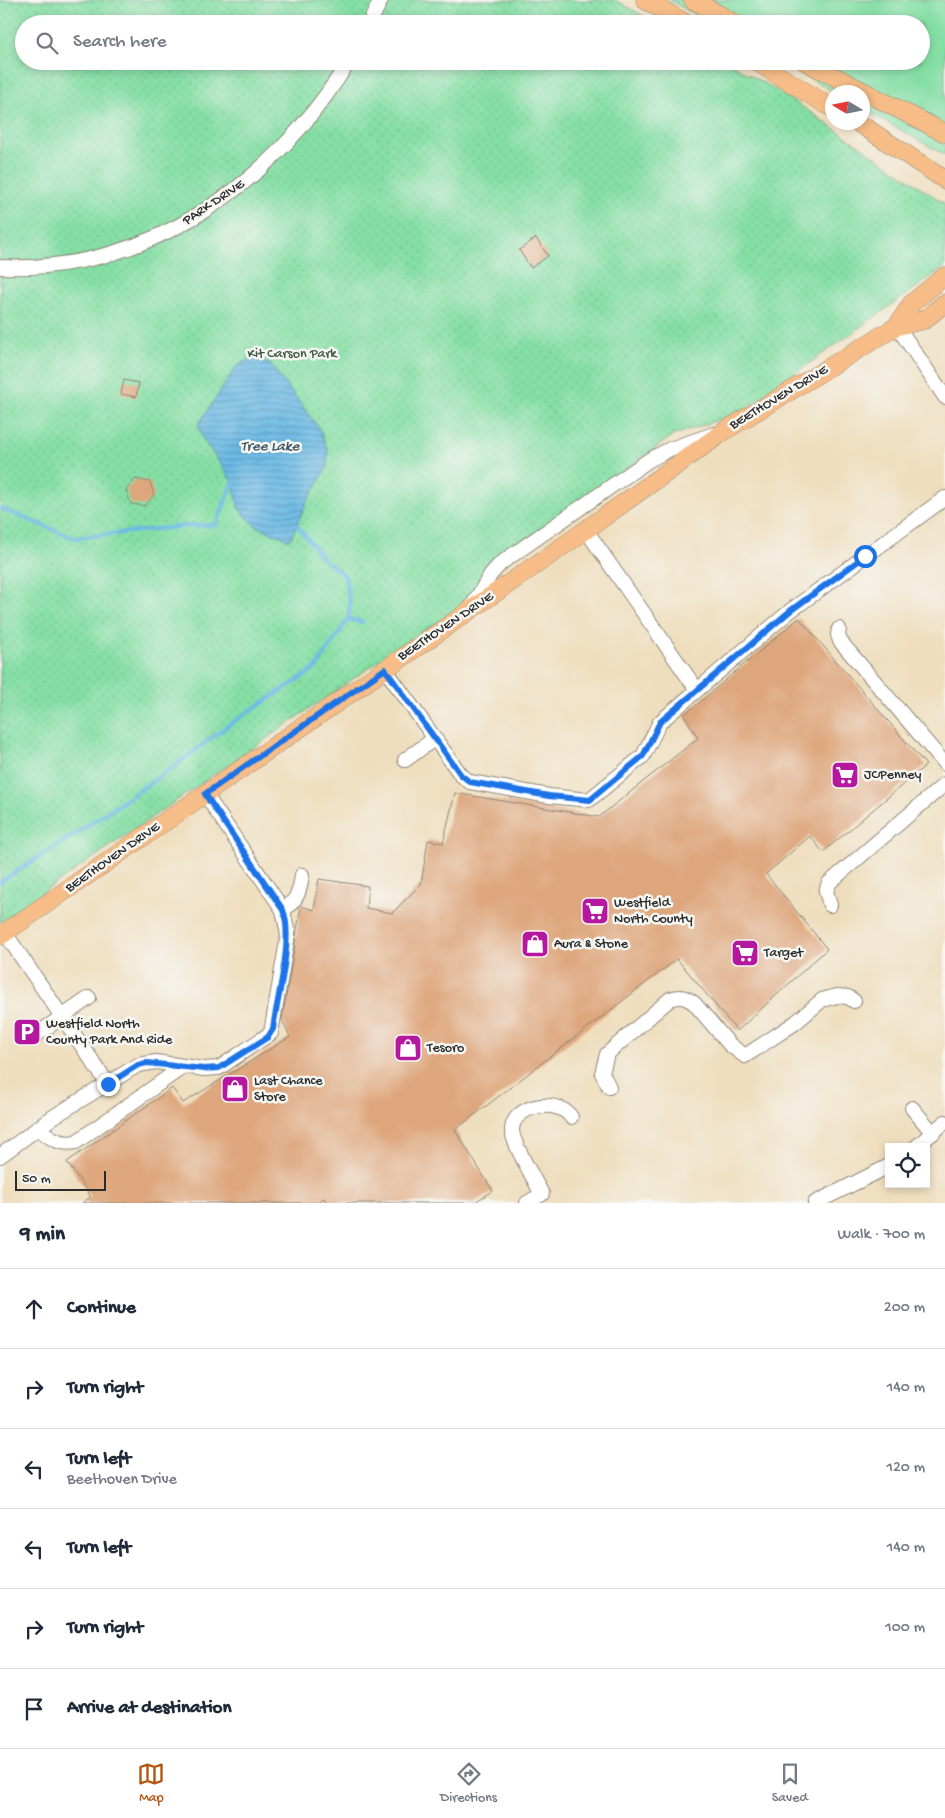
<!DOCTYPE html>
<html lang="en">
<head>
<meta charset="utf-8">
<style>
  body { margin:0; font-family:"Gochi Hand",sans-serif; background:#f2f2f3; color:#1f2937 }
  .controls { position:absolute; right:15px; bottom:15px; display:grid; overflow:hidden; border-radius:0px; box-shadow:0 2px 8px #0003 }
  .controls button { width:45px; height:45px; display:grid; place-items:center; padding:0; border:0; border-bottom:1px solid #e0e1e3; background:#fff; color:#1f2937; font:25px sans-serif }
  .compass { position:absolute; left:825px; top:85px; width:45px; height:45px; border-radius:50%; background:#fff; box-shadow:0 2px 8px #0003; rotate:280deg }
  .scale { position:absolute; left:15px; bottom:12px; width:91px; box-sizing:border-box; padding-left:5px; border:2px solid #2b2b2b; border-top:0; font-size:14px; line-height:18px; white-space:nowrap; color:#2b2b2b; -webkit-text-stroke:4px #f6f6f2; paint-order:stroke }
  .stop { position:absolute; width:15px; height:15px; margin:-11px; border:4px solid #1a73e8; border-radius:50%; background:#fff }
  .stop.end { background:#1a73e8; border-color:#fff; box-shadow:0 1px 5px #0008 }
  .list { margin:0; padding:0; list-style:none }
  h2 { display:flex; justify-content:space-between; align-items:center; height:65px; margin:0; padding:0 20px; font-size:21px }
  h2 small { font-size:16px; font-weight:400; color:#747a83 }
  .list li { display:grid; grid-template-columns:32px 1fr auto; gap:15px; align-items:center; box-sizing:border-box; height:80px; padding:0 20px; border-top:1px solid #e0e1e3 }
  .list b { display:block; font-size:19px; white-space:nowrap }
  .list p { margin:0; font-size:16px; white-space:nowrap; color:#747a83 }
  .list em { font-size:16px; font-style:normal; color:#747a83 }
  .icon { flex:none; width:28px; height:28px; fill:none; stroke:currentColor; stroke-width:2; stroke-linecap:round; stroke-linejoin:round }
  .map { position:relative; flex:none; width:945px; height:1203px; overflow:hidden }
  .search { position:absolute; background:#fff; box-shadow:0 2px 8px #0003; left:15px; right:15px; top:15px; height:55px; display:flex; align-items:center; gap:12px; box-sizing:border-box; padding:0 18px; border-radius:28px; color:#747a83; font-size:19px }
  .sheet { height:545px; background:#fff }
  nav { display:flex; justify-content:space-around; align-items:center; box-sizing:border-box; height:70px; border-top:1px solid #e0e1e3; background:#fff; font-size:14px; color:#747a83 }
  nav a { display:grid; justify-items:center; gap:2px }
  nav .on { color:#b45309 }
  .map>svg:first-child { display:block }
  .grass { fill:#85dfa5; stroke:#588568 }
  .park { fill:url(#park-dots); stroke:#588568 }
  .water { fill:url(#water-rules); stroke:#4a7288 }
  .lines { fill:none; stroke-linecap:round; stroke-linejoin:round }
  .stream { stroke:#6ab9e5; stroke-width:4 }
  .building { fill:#dea67b }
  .minor-casing { stroke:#8d8474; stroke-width:16 }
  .major-casing { stroke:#8d8474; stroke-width:19 }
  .minor { stroke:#fff; stroke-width:14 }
  .major { stroke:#f7bd88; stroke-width:18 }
  .route { stroke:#1a73e8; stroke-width:6 }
  .labels { text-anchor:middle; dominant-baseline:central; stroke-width:5; stroke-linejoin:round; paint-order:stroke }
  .street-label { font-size:14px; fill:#2b2b2b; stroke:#f6f6f2 }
  .park-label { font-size:14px; fill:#42584a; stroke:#f6f6f2 }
  .poi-label { font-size:14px; fill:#2b2b2b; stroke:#f6f6f2; text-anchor:start }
  .water-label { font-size:15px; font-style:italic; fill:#3e5663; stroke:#f6f6f2 }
</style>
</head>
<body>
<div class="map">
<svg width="945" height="1203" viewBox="0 0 945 1203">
  <defs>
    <pattern id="park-dots" width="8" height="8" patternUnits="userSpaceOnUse" patternTransform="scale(1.25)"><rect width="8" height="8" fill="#85dfa5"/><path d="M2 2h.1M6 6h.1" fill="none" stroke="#73c08e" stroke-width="1.8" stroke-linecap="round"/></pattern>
    <pattern id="water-rules" width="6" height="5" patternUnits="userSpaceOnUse" patternTransform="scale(1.25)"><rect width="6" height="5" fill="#6ab9e5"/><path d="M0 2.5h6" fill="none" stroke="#5797ba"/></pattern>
  </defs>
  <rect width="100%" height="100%" fill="#f6f6f2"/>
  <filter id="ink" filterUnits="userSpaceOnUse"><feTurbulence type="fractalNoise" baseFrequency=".02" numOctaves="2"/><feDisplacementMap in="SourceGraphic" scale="10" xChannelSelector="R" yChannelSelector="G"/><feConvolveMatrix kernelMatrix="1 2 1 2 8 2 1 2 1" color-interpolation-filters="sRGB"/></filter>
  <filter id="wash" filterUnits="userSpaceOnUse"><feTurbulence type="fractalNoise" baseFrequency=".0096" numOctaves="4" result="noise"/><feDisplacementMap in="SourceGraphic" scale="20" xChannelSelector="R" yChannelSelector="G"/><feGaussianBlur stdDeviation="1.12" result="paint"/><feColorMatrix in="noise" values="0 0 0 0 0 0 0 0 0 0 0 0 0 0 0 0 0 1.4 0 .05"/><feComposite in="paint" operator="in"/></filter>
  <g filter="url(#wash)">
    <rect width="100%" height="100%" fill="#efdebe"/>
    <path class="grass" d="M669 0H945V155L863 109 862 92H834L781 61H921V24H712Z"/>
    <path class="park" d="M0 0H615L658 24H24V61H726L788 97 945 204V267L739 413 674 435 500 558 464 608 424 630 0 922Z"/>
    <path class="water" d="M252 358 270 364 319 428 328 451 327 467 306 504 290 540 256 526 239 509 233 483 203 439 198 425 237 366Z"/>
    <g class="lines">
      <g class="stream">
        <path d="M0 508 74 538 186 526 216 525 233 483"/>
        <path d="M348 619 362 622"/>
        <path d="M0 882 77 833 172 768 227 726 316 668 348 619 350 605 345 576 323 559 298 526"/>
      </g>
    </g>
    <g id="blocks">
      <g class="building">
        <path d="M536 238 548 256 531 268 519 250Z"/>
        <path d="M124 380 139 383 136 397 121 394Z"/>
        <path d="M135 479 150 482 154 495 145 506 131 504 126 490Z"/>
        <path d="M799 618 926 765 823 852 810 836 766 874 827 949 737 1031 677 959 455 1130 493 1191 473 1203H327L324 1198 317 1203H82L91 1197 67 1162 172 1088 183 1103 290 1037 282 1020 301 906 314 910 319 879 368 886 366 908 392 913 421 884 428 840 443 843 455 793 599 817 698 738 684 715Z"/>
      </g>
    </g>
  </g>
  <g filter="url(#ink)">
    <use href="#blocks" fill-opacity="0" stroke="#8d8474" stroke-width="1"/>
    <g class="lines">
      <defs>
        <g id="minor">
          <path d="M369 24 381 0"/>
          <path d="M0 267C149 273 273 184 349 61"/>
          <path d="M897 326 945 397"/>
          <path d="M586 530 697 690"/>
          <path d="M470 609 491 574 501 563 649 460 670 449 714 434"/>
          <path d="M839 629 838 635 840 641 945 764"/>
          <path d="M385 669 461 775 470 782 549 796 589 800 643 756 660 722 790 611 945 498"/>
          <path d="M405 760 434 739"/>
          <path d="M830 905 826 891 829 883 945 784"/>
          <path d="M283 910C297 901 300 891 302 875"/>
          <path d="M5 933 108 1084"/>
          <path d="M36 1035 89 998"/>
          <path d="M609 1087 602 1073 607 1054 670 999C680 995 686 997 694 1003L730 1045 745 1056 795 1023 822 1000 837 996 848 997 854 1001"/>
          <path d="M912 1108 933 1133"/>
          <path d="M38 1128C50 1138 59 1145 76 1142L184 1066"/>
          <path d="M916 1147 945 1122"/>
          <path d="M0 1156 53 1117 138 1065 156 1062 204 1069 219 1068 271 1033 288 935 283 910 205 794"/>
          <path d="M527 1203 542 1194C535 1181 512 1142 512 1130 513 1105 557 1097 571 1117"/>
          <path d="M815 1203 889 1166"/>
        </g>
        <g id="major">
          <path d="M645 0 687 24"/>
          <path d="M693 0 736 24"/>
          <path d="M755 61 832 108"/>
          <path d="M804 61 945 133"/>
          <path d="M857 122 945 180"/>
          <path d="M897 326 912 303 945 276"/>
          <path d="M0 936 576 537 726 430 897 326 924 320 945 303"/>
        </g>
      </defs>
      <use href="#minor" class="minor-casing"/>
      <use href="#major" class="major-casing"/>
      <use href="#minor" class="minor"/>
      <use href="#major" class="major"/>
    </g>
  </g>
  <g class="lines" filter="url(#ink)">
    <path class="route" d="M108 1084 138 1065 147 1063 204 1069 219 1068 268 1037 273 1029C277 998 294 939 283 910L205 794 385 669 461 775 470 782 549 796 590 800 643 756 660 722 790 611 865 556"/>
  </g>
  <defs>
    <symbol id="supermarket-square" viewBox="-11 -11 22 22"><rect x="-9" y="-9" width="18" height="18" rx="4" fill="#b5179e" stroke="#f6f6f2"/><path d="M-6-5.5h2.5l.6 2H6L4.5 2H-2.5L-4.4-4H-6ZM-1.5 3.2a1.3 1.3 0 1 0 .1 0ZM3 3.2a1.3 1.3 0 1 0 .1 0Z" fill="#fff"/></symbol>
    <symbol id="shop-square" viewBox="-11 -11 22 22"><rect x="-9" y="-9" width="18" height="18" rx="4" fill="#b5179e" stroke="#f6f6f2"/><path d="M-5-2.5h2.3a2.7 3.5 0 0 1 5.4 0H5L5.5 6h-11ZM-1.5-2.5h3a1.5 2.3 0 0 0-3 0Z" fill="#fff"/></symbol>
    <symbol id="parking-square" viewBox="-11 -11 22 22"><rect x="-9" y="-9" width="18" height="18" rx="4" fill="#b5179e" stroke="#f6f6f2"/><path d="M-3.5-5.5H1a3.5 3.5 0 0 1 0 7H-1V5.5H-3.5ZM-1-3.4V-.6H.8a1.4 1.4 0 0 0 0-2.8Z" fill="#fff"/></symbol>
  </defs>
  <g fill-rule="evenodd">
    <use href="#supermarket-square" x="829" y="759" width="32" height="32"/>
    <use href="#supermarket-square" x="579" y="895" width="32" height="32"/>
    <use href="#shop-square" x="519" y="928" width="32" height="32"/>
    <use href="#supermarket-square" x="729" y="937" width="32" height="32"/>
    <use href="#parking-square" x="11" y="1016" width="32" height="32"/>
    <use href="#shop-square" x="392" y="1032" width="32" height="32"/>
    <use href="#shop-square" x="219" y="1073" width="32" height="32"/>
  </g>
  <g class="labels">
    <g class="street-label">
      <text transform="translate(214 203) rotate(-34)">PARK DRIVE</text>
      <text transform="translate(779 398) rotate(-31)">BEETHOVEN DRIVE</text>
      <text transform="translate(446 627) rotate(-34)">BEETHOVEN DRIVE</text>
      <text transform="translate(113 858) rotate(-35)">BEETHOVEN DRIVE</text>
    </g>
    <g class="park-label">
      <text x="292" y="354">Kit Carson Park</text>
    </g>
    <g class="poi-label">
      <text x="864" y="775">JCPenney</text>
      <text x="614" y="903">Westfield<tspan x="614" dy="16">North County</tspan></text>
      <text x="554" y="944">Aura &amp; Stone</text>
      <text x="764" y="953">Target</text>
      <text x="46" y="1024">Westfield North<tspan x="46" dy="16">County Park And Ride</tspan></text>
      <text x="427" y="1048">Tesoro</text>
      <text x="254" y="1081">Last Chance<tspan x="254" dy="16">Store</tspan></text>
    </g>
    <g class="water-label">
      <text x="270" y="447">Tree Lake</text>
    </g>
  </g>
</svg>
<div class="controls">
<button><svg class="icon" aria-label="locate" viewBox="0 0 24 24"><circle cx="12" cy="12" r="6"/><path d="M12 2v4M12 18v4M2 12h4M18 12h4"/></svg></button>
</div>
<svg class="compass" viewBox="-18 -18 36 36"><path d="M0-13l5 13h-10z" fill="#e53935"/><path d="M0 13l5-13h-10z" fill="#747a83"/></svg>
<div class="scale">50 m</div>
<div class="stop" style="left:865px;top:556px"></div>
<div class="stop end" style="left:108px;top:1084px"></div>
<div class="search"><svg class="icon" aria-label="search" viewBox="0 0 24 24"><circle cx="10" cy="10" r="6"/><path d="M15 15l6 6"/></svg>Search here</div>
</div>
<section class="sheet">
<h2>9 min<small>Walk · 700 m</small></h2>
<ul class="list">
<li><svg class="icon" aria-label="ahead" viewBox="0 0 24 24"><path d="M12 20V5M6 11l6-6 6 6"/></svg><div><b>Continue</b></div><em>200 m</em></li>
<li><svg class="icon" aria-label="right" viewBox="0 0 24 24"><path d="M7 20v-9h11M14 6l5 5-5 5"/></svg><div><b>Turn right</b></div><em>140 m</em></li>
<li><svg class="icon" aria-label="left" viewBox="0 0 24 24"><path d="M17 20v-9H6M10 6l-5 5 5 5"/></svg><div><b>Turn left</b><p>Beethoven Drive</p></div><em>120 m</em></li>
<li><svg class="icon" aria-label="left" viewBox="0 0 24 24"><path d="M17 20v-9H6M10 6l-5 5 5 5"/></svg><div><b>Turn left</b></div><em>140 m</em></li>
<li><svg class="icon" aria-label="right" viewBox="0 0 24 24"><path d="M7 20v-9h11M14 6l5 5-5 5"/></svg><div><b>Turn right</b></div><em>100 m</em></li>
<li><svg class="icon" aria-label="arrive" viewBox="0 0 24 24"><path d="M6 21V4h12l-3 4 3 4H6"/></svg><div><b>Arrive at destination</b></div></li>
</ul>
</section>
<nav>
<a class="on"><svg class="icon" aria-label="map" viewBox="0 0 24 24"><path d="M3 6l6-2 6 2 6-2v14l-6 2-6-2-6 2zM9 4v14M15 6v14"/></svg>Map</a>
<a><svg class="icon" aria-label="directions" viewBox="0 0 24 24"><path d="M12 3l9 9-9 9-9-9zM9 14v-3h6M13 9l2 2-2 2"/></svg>Directions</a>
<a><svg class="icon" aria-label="saved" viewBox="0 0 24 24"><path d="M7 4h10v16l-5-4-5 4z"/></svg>Saved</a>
</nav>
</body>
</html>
